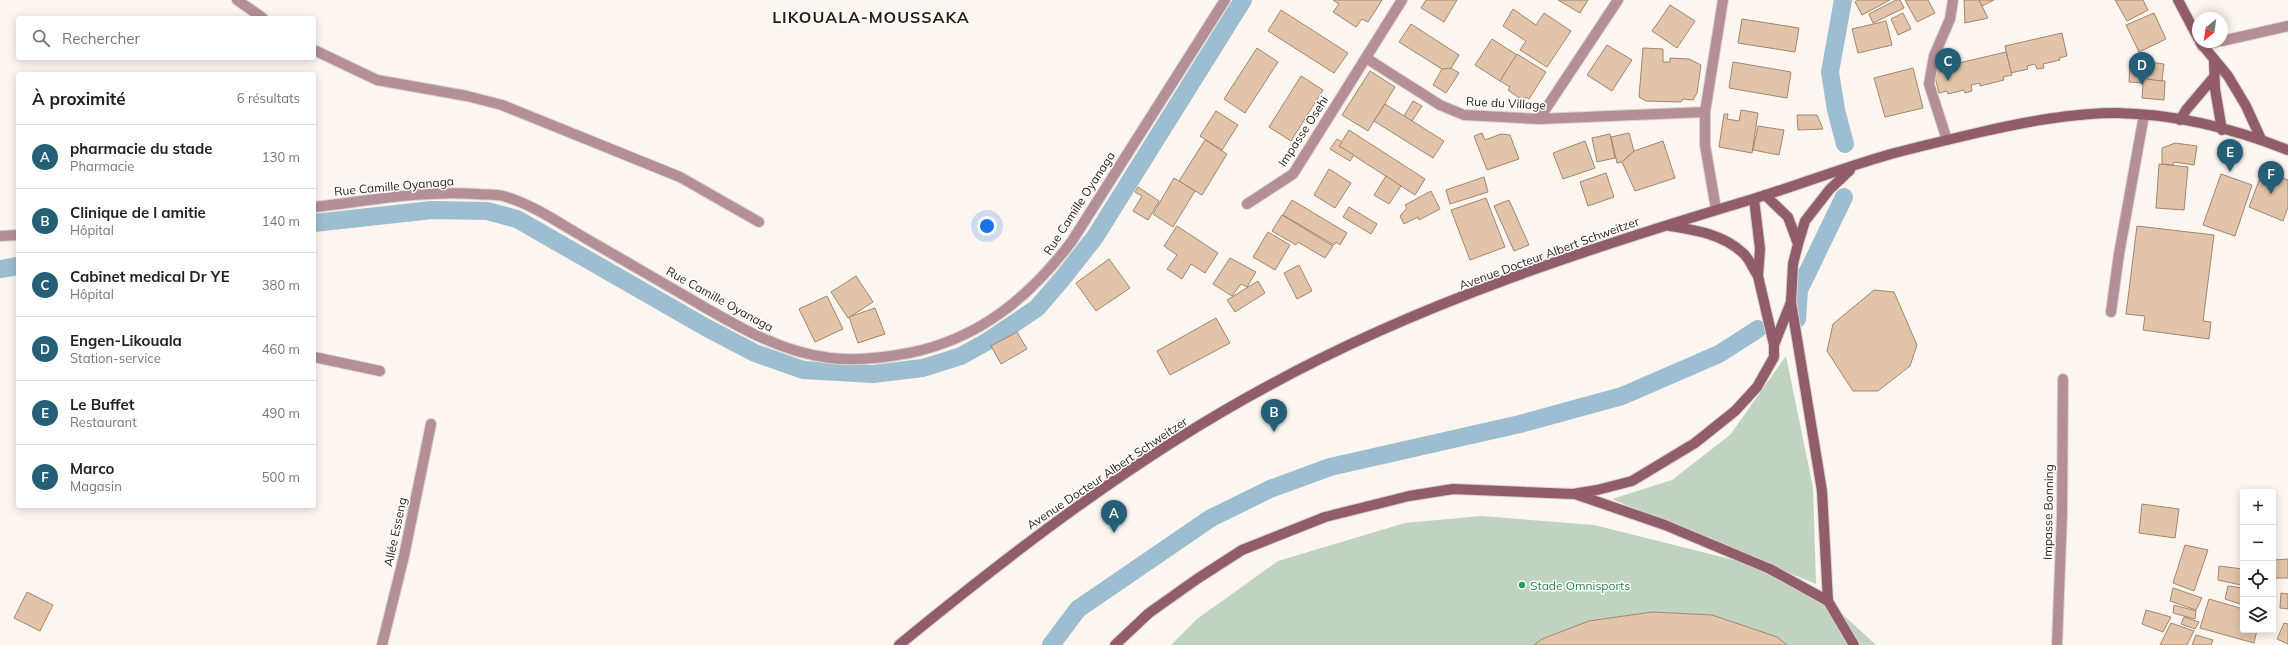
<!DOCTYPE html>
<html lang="fr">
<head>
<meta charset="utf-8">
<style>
  body { margin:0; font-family:Mulish,sans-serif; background:#f6f6f6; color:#222 }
  .controls { position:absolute; right:12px; bottom:12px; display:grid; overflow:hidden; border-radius:4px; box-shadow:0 2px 10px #0003 }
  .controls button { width:36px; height:36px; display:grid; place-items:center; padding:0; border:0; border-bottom:1px solid #e0e0e0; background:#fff; color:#222; font:20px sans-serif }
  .compass { position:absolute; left:2192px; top:12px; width:36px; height:36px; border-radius:50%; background:#fff; box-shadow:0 2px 10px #0003; rotate:209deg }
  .you { position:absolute; left:987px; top:226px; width:14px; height:14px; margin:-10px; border:3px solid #fff; border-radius:50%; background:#1a73e8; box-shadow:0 0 0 6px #1a73e833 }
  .badge { display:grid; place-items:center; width:26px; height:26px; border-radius:50%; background:#245e77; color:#fff; font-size:13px; font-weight:700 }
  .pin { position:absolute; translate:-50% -33px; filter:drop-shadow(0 1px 2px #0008) }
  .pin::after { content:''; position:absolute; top:21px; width:14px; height:12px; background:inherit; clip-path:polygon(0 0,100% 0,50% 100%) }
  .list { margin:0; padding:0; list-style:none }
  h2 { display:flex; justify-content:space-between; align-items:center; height:52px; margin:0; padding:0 16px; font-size:17px }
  h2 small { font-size:13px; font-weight:400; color:#767676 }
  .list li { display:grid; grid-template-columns:26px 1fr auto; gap:12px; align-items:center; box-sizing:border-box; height:64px; padding:0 16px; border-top:1px solid #e0e0e0 }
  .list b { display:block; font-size:15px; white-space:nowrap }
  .list p { margin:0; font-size:13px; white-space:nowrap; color:#767676 }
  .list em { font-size:13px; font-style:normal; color:#767676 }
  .icon { flex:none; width:22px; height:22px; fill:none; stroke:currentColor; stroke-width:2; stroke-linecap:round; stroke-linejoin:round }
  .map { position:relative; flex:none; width:2288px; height:645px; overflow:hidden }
  .search { position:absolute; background:#fff; box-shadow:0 2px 10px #0003; left:16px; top:16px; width:300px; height:44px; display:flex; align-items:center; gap:10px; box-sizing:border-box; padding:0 14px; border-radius:4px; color:#767676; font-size:15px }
  .panel { position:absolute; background:#fff; box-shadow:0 2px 10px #0003; left:16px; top:72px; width:300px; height:436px; border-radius:4px }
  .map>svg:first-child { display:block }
  .green { fill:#c0d2c0 }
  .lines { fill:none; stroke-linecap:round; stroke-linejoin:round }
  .canal { stroke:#9dbed0; stroke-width:18 }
  .building { fill:#e1c4a9; stroke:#a2876e }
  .street-casing { stroke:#dad3cd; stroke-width:12 }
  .secondary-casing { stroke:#dad3cd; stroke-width:12 }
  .street { stroke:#b58f98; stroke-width:10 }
  .secondary { stroke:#925d6b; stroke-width:10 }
  .leisure-dot { fill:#2e9e5b; stroke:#fff; stroke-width:1.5 }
  .labels { text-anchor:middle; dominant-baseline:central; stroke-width:3; stroke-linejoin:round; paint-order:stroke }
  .street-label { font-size:12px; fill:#291e14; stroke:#fff }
  .leisure-label { font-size:12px; fill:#27864d; stroke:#fff; text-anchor:start }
  .district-label { font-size:16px; font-weight:bold; letter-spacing:1px; fill:#291e14; stroke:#fff }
</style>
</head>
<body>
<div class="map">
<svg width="2288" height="645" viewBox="0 0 2288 645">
  <rect width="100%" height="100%" fill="#fcf5f0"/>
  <g class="green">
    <path d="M1786 356 1813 488 1816 584 1612 499 1672 480 1730 435Z"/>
    <path d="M1481 516 1594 525 1770 569 1828 601 1876 645H1171L1197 619 1278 561 1405 523Z"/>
  </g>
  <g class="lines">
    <g class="canal">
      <path d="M1843 0 1830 72 1836 110 1845 144"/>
      <path d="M314 223 432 210 487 211 517 219 707 328 755 353 803 370 873 374 923 368 961 356 988 341 1037 308 1062 279 1095 237 1243 0"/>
      <path d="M0 269 18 266"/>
      <path d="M1797 319 1799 290 1844 197"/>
      <path d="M1051 645 1078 609 1211 518 1270 489 1330 467 1520 424 1622 396 1719 354 1758 329"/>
    </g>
  </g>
  <g class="building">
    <path d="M1333 0H1382L1368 22 1362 19 1356 27 1333 12 1339 4Z"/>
    <path d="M1426 0H1457L1444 22 1421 8Z"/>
    <path d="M1558 0H1588L1580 13Z"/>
    <path d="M1858 0H1890L1862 15 1855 2Z"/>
    <path d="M1896 0H1900L1904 8 1873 23 1869 14Z"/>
    <path d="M1905 0H1928L1935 13 1917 22Z"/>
    <path d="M1964 0H1979L1988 18 1965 23Z"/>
    <path d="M1979 0H1994L1982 6Z"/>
    <path d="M2115 0H2143L2148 10 2127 21Z"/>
    <path d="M1670 5 1695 21 1677 48 1652 31Z"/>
    <path d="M1513 9 1536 25 1544 13 1571 31 1547 67 1520 50 1526 41 1503 26Z"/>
    <path d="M1281 10 1348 53 1334 73 1268 31Z"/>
    <path d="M1903 13 1911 29 1898 35 1891 19Z"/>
    <path d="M2154 13 2166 39 2139 52 2126 25Z"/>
    <path d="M1742 19 1799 28 1795 52 1738 43Z"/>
    <path d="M1886 21 1892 45 1858 53 1852 29Z"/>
    <path d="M1411 24 1459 55 1450 70 1445 71 1399 42Z"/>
    <path d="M2062 33 2067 56 2059 58 2060 60 2043 64 2044 68 2037 69 2035 64 2027 66 2028 69 2011 73 2005 46Z"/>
    <path d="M1492 39 1517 55 1500 81 1475 65Z"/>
    <path d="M1607 45 1632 60 1612 91 1587 75Z"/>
    <path d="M1257 48 1278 62 1245 113 1224 99Z"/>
    <path d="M1643 48 1663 49V62H1670V58L1689 59 1701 65 1697 93 1693 100 1683 99 1681 102 1646 101 1639 97Z"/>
    <path d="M2006 52 2012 75 2003 77 2004 80 1980 86V83L1971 85 1972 91 1965 93 1964 90 1948 94 1947 91 1939 93 1933 69Z"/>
    <path d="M1517 54 1546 72 1529 99 1526 97 1524 101 1508 90 1510 87 1500 81Z"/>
    <path d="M2130 60 2149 61 2147 79 2165 81 2164 100 2142 98 2143 83 2129 82Z"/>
    <path d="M1733 62 1791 72 1787 98 1729 88Z"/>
    <path d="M2149 62 2164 64 2162 81 2147 79Z"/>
    <path d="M1451 68 1459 73 1446 93 1433 85 1442 69Z"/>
    <path d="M1913 68 1923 108 1885 117 1874 78Z"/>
    <path d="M1370 71 1395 87 1368 131 1342 115Z"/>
    <path d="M1301 76 1323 90 1291 141 1269 127Z"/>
    <path d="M1413 101 1422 106 1412 121 1404 116Z"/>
    <path d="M1385 104 1444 141 1433 158 1374 121Z"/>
    <path d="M1741 110 1758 113 1752 153 1719 147 1724 114H1728L1727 119 1739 121Z"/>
    <path d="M1216 111 1238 125 1222 150 1200 136Z"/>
    <path d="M1797 115H1817L1823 129 1798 130Z"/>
    <path d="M1758 126 1784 130 1779 155 1753 150Z"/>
    <path d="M1349 130 1425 179 1415 195 1339 146Z"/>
    <path d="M1482 133 1485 140 1501 134 1510 135 1519 159 1487 170 1474 136Z"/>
    <path d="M1629 133 1634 151 1622 162 1617 163 1611 137Z"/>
    <path d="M1610 134 1615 158 1597 162 1592 138Z"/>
    <path d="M1337 139 1342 142 1339 146 1354 155 1350 161 1330 149Z"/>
    <path d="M1205 140 1227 154 1202 195 1179 181Z"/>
    <path d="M1585 141 1595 168 1563 179 1553 153Z"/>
    <path d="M1663 141 1675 178 1635 191 1622 162 1634 151Z"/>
    <path d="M2175 143 2197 146 2194 165 2174 162 2173 165 2162 164V148Z"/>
    <path d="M2159 164 2188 167 2184 210 2156 208Z"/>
    <path d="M1329 169 1351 183 1335 208 1314 195Z"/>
    <path d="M2263 170 2288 180V207L2283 221 2249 207Z"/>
    <path d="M1606 173 1614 197 1588 206 1580 182Z"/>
    <path d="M2221 174 2252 185 2235 236 2203 225Z"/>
    <path d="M1386 176 1401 186 1389 204 1374 195Z"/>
    <path d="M1484 177 1488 192 1450 204 1446 190Z"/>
    <path d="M1174 178 1195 191 1173 227 1153 214Z"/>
    <path d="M1138 187 1159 201 1148 220 1133 211 1142 196 1135 192Z"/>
    <path d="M1431 191 1440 209 1419 220 1418 217 1404 224 1400 216 1407 208 1405 205Z"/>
    <path d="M1486 198 1505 247 1470 260 1451 210Z"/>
    <path d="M1292 200 1347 233 1340 245 1336 242 1334 245 1283 215Z"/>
    <path d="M1509 200 1529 245 1514 251 1494 206Z"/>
    <path d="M1349 207 1377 224 1371 234 1343 217Z"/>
    <path d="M1282 215 1333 246 1325 258 1298 242 1296 245 1272 231Z"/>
    <path d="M1177 226 1218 253 1205 273 1191 264 1182 279 1167 269 1177 255 1164 246Z"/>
    <path d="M2137 226 2214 235 2203 321 2211 322 2209 339 2143 330 2145 316 2126 314Z"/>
    <path d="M1268 232 1290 245 1275 270 1253 257Z"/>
    <path d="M1230 258 1256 272 1247 287 1241 284 1232 296 1213 284Z"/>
    <path d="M1109 259 1130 288 1096 311 1076 283Z"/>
    <path d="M1299 265 1312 291 1297 299 1284 273Z"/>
    <path d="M856 276 873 302 848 318 831 292Z"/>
    <path d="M1258 281 1265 293 1235 312 1227 300Z"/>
    <path d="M1874 290 1894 292 1917 345 1910 366 1878 391H1853L1827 351 1833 324Z"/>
    <path d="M827 296 843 329 815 342 799 309Z"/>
    <path d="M875 308 885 334 858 343 849 317Z"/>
    <path d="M1216 318 1230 343 1170 375 1157 351Z"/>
    <path d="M1017 332 1027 349 1001 364 991 346Z"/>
    <path d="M2142 504 2179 509 2175 538 2139 533Z"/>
    <path d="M2185 545 2208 550 2194 591 2173 583Z"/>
    <path d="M2288 559V578H2273V560Z"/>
    <path d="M2219 566 2243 569 2241 585 2218 580Z"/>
    <path d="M2228 586 2243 588V605L2225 599Z"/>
    <path d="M2173 588 2202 598 2196 610 2170 601Z"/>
    <path d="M27 592 53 605 40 631 14 618Z"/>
    <path d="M2281 593 2288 594V609L2280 608Z"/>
    <path d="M2209 599 2243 609V630H2257L2254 643 2200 628Z"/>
    <path d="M2174 605 2196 611 2195 619 2173 613Z"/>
    <path d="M2146 610 2171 617 2163 632 2142 624Z"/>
    <path d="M1652 612 1712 615 1777 637 1787 645H1534L1542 639 1589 621Z"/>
    <path d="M2184 617 2199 622 2195 629 2181 624Z"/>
    <path d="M2171 623 2194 631 2187 645H2160Z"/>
    <path d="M2284 623 2288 624V644L2277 639Z"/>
    <path d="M2196 635 2213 640 2211 645H2192Z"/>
  </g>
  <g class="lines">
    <defs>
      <g id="street">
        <path d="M237 0 263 18"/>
        <path d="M2222 41 2288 26"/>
        <path d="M2202 46 2217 42"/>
        <path d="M314 50 377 80 467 96 502 105 680 177 759 222"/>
        <path d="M1366 58 1440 105 1464 115 1539 119 1705 112"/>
        <path d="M1539 119 1618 0"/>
        <path d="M1947 140 1929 84 1934 56 1950 19 1953 0"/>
        <path d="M1247 204 1293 174 1402 0"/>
        <path d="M314 207C368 201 423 190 477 194 485 195 495 194 503 196 532 204 559 223 585 238 619 258 653 277 687 297 732 323 778 352 830 358 856 361 883 358 909 353 979 339 1030 297 1072 241L1225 0"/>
        <path d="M1716 209 1705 145V112L1723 0"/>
        <path d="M0 236 18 235"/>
        <path d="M2111 312 2119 254 2144 115"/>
        <path d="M314 357 380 371"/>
        <path d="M382 645 404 556 431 424"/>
        <path d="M2057 645 2062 514 2063 379"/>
      </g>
      <g id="secondary">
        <path d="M2178 0 2198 38"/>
        <path d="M2200 42 2228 76 2246 106 2261 139"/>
        <path d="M2214 61 2215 89 2222 130"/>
        <path d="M2180 120 2186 110 2214 77"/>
        <path d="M1765 195 1788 217 1798 244 1793 264 1791 302 1774 345"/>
        <path d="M1670 226C1695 230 1723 234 1743 253 1749 258 1753 269 1758 276"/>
        <path d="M1798 244 1805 221 1830 189 1850 170"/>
        <path d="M1791 302 1822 491 1828 601"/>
        <path d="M1575 494 1665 525 1770 569 1828 601 1854 645"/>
        <path d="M899 645C1015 550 1136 457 1268 386 1419 303 1589 248 1753 199 1799 185 1845 167 1891 154 1921 146 1951 139 1981 132 2025 122 2071 113 2117 113 2174 114 2235 129 2288 150"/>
        <path d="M1115 645 1149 613 1197 579 1242 550 1325 517 1409 496 1453 489 1573 494 1597 490 1632 481 1695 443 1735 411 1757 387 1774 357V345L1758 276 1760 249 1754 199"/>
      </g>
    </defs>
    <use href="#street" class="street-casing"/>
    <use href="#secondary" class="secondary-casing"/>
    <use href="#street" class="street"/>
    <use href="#secondary" class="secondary"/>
  </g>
  <circle class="leisure-dot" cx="1522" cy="585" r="4"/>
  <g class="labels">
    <g class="street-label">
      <text transform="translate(1506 103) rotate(3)">Rue du Village</text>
      <text transform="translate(1303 131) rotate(-57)">Impasse Osehi</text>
      <text transform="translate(394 186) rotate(-5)">Rue Camille Oyanaga</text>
      <text transform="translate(1079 203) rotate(-57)">Rue Camille Oyanaga</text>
      <text transform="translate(1549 253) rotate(-20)">Avenue Docteur Albert Schweitzer</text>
      <text transform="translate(720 299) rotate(29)">Rue Camille Oyanaga</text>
      <text transform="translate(1107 473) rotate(-34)">Avenue Docteur Albert Schweitzer</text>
      <text transform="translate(2048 512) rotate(-89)">Impasse Bonning</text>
      <text transform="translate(395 532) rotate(-78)">Allée Esseng</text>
    </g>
    <g class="leisure-label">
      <text x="1530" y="585">Stade Omnisports</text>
    </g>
    <g class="district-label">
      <text x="871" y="17">LIKOUALA-MOUSSAKA</text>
    </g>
  </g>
</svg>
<div class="controls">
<button>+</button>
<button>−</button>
<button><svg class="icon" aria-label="locate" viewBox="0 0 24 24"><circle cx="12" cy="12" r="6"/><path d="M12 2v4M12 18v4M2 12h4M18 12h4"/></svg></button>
<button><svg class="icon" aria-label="layers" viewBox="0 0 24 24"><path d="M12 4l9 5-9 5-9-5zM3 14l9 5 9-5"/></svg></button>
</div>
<svg class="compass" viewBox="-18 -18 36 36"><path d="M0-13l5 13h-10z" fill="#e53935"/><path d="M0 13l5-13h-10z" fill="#767676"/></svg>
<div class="you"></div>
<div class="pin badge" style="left:1114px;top:533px">A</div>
<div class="pin badge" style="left:1274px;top:432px">B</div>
<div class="pin badge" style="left:1948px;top:81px">C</div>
<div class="pin badge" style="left:2142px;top:85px">D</div>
<div class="pin badge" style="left:2230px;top:172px">E</div>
<div class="pin badge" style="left:2271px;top:194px">F</div>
<div class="search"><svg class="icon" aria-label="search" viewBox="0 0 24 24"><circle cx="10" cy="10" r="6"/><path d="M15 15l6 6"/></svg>Rechercher</div>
<section class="panel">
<h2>À proximité<small>6 résultats</small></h2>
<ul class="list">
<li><span class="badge">A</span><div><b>pharmacie du stade</b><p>Pharmacie</p></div><em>130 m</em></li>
<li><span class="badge">B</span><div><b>Clinique de l amitie</b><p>Hôpital</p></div><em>140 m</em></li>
<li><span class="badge">C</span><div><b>Cabinet medical Dr YE</b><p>Hôpital</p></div><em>380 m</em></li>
<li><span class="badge">D</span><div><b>Engen-Likouala</b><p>Station-service</p></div><em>460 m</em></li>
<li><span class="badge">E</span><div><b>Le Buffet</b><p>Restaurant</p></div><em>490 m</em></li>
<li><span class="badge">F</span><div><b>Marco</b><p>Magasin</p></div><em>500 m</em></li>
</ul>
</section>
</div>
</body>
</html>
